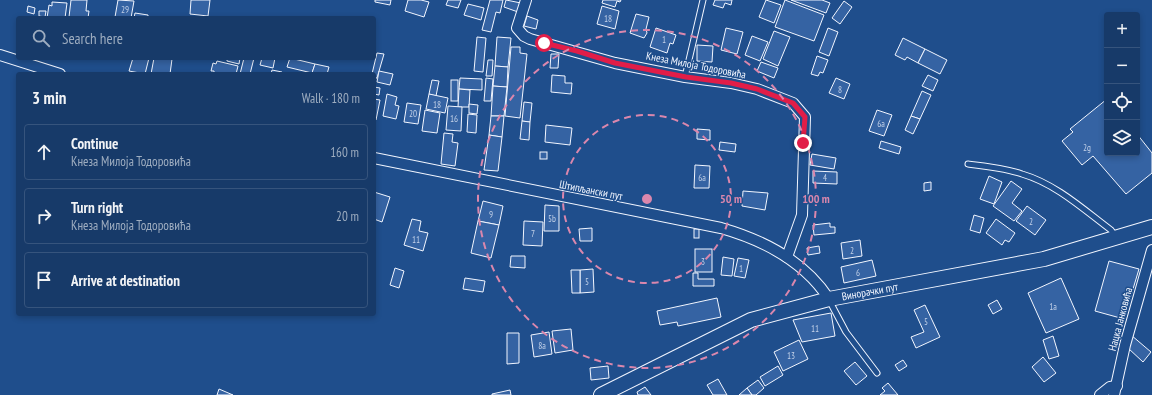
<!DOCTYPE html>
<html lang="en">
<head>
<meta charset="utf-8">
<style>
  body { margin:0; font-family:"PT Sans Narrow",sans-serif; background:#244571; color:#f1f3f6 }
  .controls { position:absolute; right:12px; top:12px; display:grid; overflow:hidden; border-radius:4px; box-shadow:0 2px 6px #0003 }
  .controls button { width:36px; height:36px; display:grid; place-items:center; padding:0; border:0; border-bottom:1px solid #36547d; background:#173a69; color:#f1f3f6; font:20px sans-serif }
  .stop { position:absolute; width:12px; height:12px; margin:-9px; border:3px solid #e11d48; border-radius:50%; background:#fff }
  .stop.end { background:#e11d48; border-color:#fff; box-shadow:0 1px 4px #0008 }
  .list { margin:0; padding:0; list-style:none }
  h2 { display:flex; justify-content:space-between; align-items:center; height:52px; margin:0; padding:0 16px; font-size:17px }
  h2 small { font-size:13px; font-weight:400; color:#9eadc0 }
  .list li { display:grid; grid-template-columns:26px 1fr auto; gap:12px; align-items:center; box-sizing:border-box; height:56px; margin:0 8px 8px; padding:0 8px; border:1px solid #36547d; border-radius:4px }
  .list b { display:block; font-size:15px; white-space:nowrap }
  .list p { margin:0; font-size:13px; white-space:nowrap; color:#9eadc0 }
  .list em { font-size:13px; font-style:normal; color:#9eadc0 }
  .icon { flex:none; width:22px; height:22px; fill:none; stroke:currentColor; stroke-width:2; stroke-linecap:round; stroke-linejoin:round }
  .map { position:relative; flex:none; width:1152px; height:395px; overflow:hidden }
  .search { position:absolute; background:#173a69; box-shadow:0 2px 6px #0003; left:16px; top:16px; width:360px; height:44px; display:flex; align-items:center; gap:10px; box-sizing:border-box; padding:0 14px; border-radius:4px; color:#9eadc0; font-size:15px }
  .panel { position:absolute; background:#173a69; box-shadow:0 2px 6px #0003; left:16px; top:72px; width:360px; height:244px; border-radius:4px }
  .map>svg:first-child { display:block }
  .building { fill:#3563a3; stroke:#f2f6ff }
  .lines { fill:none; stroke-linecap:round; stroke-linejoin:round }
  .lane-casing { stroke:#f2f6ff; stroke-width:7 }
  .street-casing { stroke:#f2f6ff; stroke-width:12 }
  .secondary-casing { stroke:#f2f6ff; stroke-width:16 }
  .lane { stroke:#1f4e8c; stroke-width:5 }
  .street { stroke:#1f4e8c; stroke-width:10 }
  .secondary { stroke:#1f4e8c; stroke-width:14 }
  .route { stroke:#e11d48; stroke-width:5 }
  .ring { fill:none; stroke:#da87ad; stroke-width:2; stroke-dasharray:7 5 }
  .labels { text-anchor:middle; dominant-baseline:central; stroke-width:3; stroke-linejoin:round; paint-order:stroke }
  .number-label { font-size:9px; fill:#c3d1e8 }
  .street-label { font-size:11px; fill:#f2f6ff; stroke:#1f4e8c }
  .centre { fill:#da87ad; stroke:#1f4e8c; stroke-width:2 }
  .ring-label { font-size:12px; text-anchor:middle; font-weight:bold; fill:#da87ad; stroke:#1f4e8c; stroke-width:3; stroke-linejoin:round; paint-order:stroke }
</style>
</head>
<body>
<div class="map">
<svg width="1152" height="395" viewBox="0 0 1152 395">
  <rect width="100%" height="100%" fill="#1f4e8c"/>
  <g class="building">
    <path d="M71 0H87L86 11H89L88 18 69 17Z"/>
    <path d="M118 0 134 1 131 18 115 17Z"/>
    <path d="M191 0H210L208 16 190 14Z"/>
    <path d="M375 0H391L390 5 375 2Z"/>
    <path d="M408 0H421L429 2 424 17 405 11Z"/>
    <path d="M448 0H461L458 8 446 5Z"/>
    <path d="M490 0H503L500 13 496 12 491 32 482 30Z"/>
    <path d="M506 0 521 3 518 12 504 7Z"/>
    <path d="M603 0H621L620 2 617 1 615 7 602 3Z"/>
    <path d="M715 0H732L731 5 725 3 723 8 713 5Z"/>
    <path d="M766 0 781 5 774 23 759 17Z"/>
    <path d="M785 0 824 15 814 41 775 27Z"/>
    <path d="M791 0H822L830 3 826 13Z"/>
    <path d="M844 1 852 7 840 24 832 18Z"/>
    <path d="M52 2 67 3 65 18H47L49 5 52 6Z"/>
    <path d="M468 4 484 8 481 20 464 15Z"/>
    <path d="M28 6 35 8 34 14 27 12Z"/>
    <path d="M602 6 619 11 615 29 597 24Z"/>
    <path d="M39 11H46L45 17 39 16Z"/>
    <path d="M135 13 148 15V18H134Z"/>
    <path d="M636 14 649 17 646 29 647 33 644 38 630 33Z"/>
    <path d="M527 16 538 20 536 29 524 26Z"/>
    <path d="M656 28 676 35 673 44 670 43 667 53 650 47Z"/>
    <path d="M726 28 743 32 737 54 721 50Z"/>
    <path d="M828 28 838 32 829 56 819 52Z"/>
    <path d="M774 31 790 37 778 66 763 59Z"/>
    <path d="M752 36 768 42 760 61 745 55Z"/>
    <path d="M477 37 486 38 483 72 474 71Z"/>
    <path d="M497 37 511 38 508 67 495 66Z"/>
    <path d="M903 38 925 49 918 63 907 57 905 60 895 55Z"/>
    <path d="M697 45 713 46 712 62 697 61Z"/>
    <path d="M511 47H520V53L527 54 520 118 505 116Z"/>
    <path d="M925 49 947 60 940 74 918 63Z"/>
    <path d="M377 53 384 54 377 78H374V74H372Z"/>
    <path d="M551 54H559L558 68H550Z"/>
    <path d="M817 56 828 60 823 73 820 72 818 76 811 74Z"/>
    <path d="M133 58H149L145 74 129 71Z"/>
    <path d="M154 58 172 59 170 74H151Z"/>
    <path d="M227 58H240L239 64 227 61Z"/>
    <path d="M244 58H254L250 74H240Z"/>
    <path d="M262 58H275L273 68 260 65Z"/>
    <path d="M290 58 315 64 312 73 287 67Z"/>
    <path d="M488 60H493L492 76H486Z"/>
    <path d="M217 61 238 66 236 74H214V71H211L213 63 216 64Z"/>
    <path d="M761 62 778 68 774 78 757 71Z"/>
    <path d="M315 64 329 67 327 74 312 73Z"/>
    <path d="M495 66 508 67 507 87 493 86Z"/>
    <path d="M272 70 282 72 281 74H271Z"/>
    <path d="M379 71 393 74 390 85 377 82Z"/>
    <path d="M552 75 565 76V83H572L571 94 551 92Z"/>
    <path d="M928 75 938 80 933 91 922 86Z"/>
    <path d="M460 78 482 79V90L459 89Z"/>
    <path d="M486 78 493 79 491 101H484Z"/>
    <path d="M836 78 850 84 844 99 829 93Z"/>
    <path d="M432 80 439 81 436 96 429 94Z"/>
    <rect x="451" y="80" width="7" height="21"/>
    <path d="M493 86 507 87 504 116H491Z"/>
    <path d="M374 87 380 88 379 95 374 94Z"/>
    <path d="M459 89 470 90 469 107H458Z"/>
    <path d="M922 91 931 95 920 119 911 116Z"/>
    <path d="M387 94 397 97 395 105 399 106 396 119 383 116Z"/>
    <path d="M429 94 448 98 445 113 426 109Z"/>
    <path d="M374 99 380 100 376 120H374Z"/>
    <path d="M1107 99V153H1137V134L1152 153V173L1126 194 1093 156 1082 165 1062 141 1073 132 1070 129Z"/>
    <path d="M524 102 532 103 530 122 522 121Z"/>
    <path d="M407 103 421 105 418 124 404 122Z"/>
    <path d="M469 104 478 105 477 114 469 113Z"/>
    <path d="M448 106 462 107 461 131 446 130Z"/>
    <path d="M425 110 440 113 437 133 422 131Z"/>
    <path d="M877 110 892 115 884 136 869 131Z"/>
    <path d="M468 114 477 115 476 133 467 132Z"/>
    <path d="M491 116H504L502 137 489 135Z"/>
    <path d="M911 116 920 119 913 134 905 130Z"/>
    <path d="M522 121 530 122 529 140 520 139Z"/>
    <path d="M546 125 572 128 570 145 545 142Z"/>
    <path d="M697 129 710 130V140L697 139Z"/>
    <path d="M444 133 453 134 452 142 458 143 455 166 441 164Z"/>
    <path d="M489 135 502 137 498 171 484 170Z"/>
    <path d="M881 141 901 147 899 154 879 148Z"/>
    <path d="M720 142 736 144 735 152 719 150Z"/>
    <rect x="540" y="152" width="7" height="7"/>
    <path d="M812 154 836 158 834 169 810 165Z"/>
    <path d="M695 165 710 166 709 188H694Z"/>
    <path d="M813 171 837 172V184L813 183Z"/>
    <path d="M989 176 1002 182 994 204 980 199Z"/>
    <path d="M1011 181 1022 189 1012 203 1022 211 1014 221 993 206Z"/>
    <path d="M931 182V190L924 191V183Z"/>
    <path d="M743 191 768 193 765 210 742 206Z"/>
    <path d="M374 192 390 197 382 222 374 219Z"/>
    <path d="M483 201 503 206 499 225 478 221Z"/>
    <path d="M545 205 559 206V231H544Z"/>
    <path d="M1027 206 1046 220 1035 235 1016 221Z"/>
    <path d="M974 215 984 218 980 233 970 230Z"/>
    <path d="M412 219 421 221 419 231 428 233 423 251 404 245Z"/>
    <path d="M996 219 1015 233 1009 242 1005 240 1002 245 986 233Z"/>
    <path d="M478 221 499 225 491 258 471 253Z"/>
    <path d="M524 221 543 222 542 246 523 245Z"/>
    <path d="M830 223V227H835V233L814 235 813 225Z"/>
    <path d="M592 228V241H580L579 229Z"/>
    <rect x="694" y="229" width="5" height="9"/>
    <path d="M860 240 862 256 843 259 841 243Z"/>
    <path d="M819 246 820 253 808 255 807 248Z"/>
    <rect x="695" y="249" width="17" height="23"/>
    <path d="M511 256H525V268L510 267Z"/>
    <path d="M723 257 734 259 732 276 721 275Z"/>
    <path d="M738 258 749 260 745 278 734 276Z"/>
    <path d="M872 260 876 276 844 283 841 267Z"/>
    <path d="M1109 261 1139 269 1124 319 1095 311Z"/>
    <path d="M395 268 404 271 399 288 390 285Z"/>
    <path d="M593 269 594 292 580 293V270Z"/>
    <path d="M571 270H580V293H572Z"/>
    <path d="M693 273H698V279H714V286H693Z"/>
    <path d="M465 278 485 281 483 292 463 289Z"/>
    <path d="M1061 278 1079 319 1046 333 1028 293Z"/>
    <path d="M717 298 721 317 678 326 677 322 660 325 657 311Z"/>
    <path d="M997 300 1002 309 993 314 988 305Z"/>
    <path d="M925 305 940 337 916 348 911 337 924 332 914 310Z"/>
    <path d="M831 313 835 336 802 342 793 320Z"/>
    <path d="M571 329 573 350 555 353 552 331Z"/>
    <path d="M549 332 552 354 534 357 531 335Z"/>
    <path d="M507 333H519V363L507 364Z"/>
    <path d="M1131 335 1151 352 1143 362 1128 348Z"/>
    <path d="M1053 336 1059 356 1049 359 1043 340Z"/>
    <path d="M799 340 808 359 783 371 774 352Z"/>
    <path d="M1043 357 1056 373 1044 382 1032 367Z"/>
    <path d="M903 360 907 366 899 371 895 365Z"/>
    <path d="M855 362 867 376 856 385 844 371Z"/>
    <path d="M608 366 609 378 591 380 590 368Z"/>
    <path d="M778 366 783 375 765 386 760 377Z"/>
    <path d="M718 379 727 395H713L707 385Z"/>
    <path d="M758 380 764 388 756 395H752L747 388Z"/>
    <path d="M888 383 898 395H880L885 391 882 388Z"/>
    <path d="M645 387 651 395H638L637 392Z"/>
    <path d="M747 388 752 395H739Z"/>
    <path d="M219 389 233 395H217Z"/>
    <path d="M510 390 511 395H492V394Z"/>
  </g>
  <g class="lines">
    <defs>
      <g id="lane">
        <path d="M685 77 703 0"/>
        <path d="M968 164C986 166 1005 168 1022 174 1056 184 1083 209 1111 230L1116 237"/>
        <path d="M829 300 846 332 877 373"/>
      </g>
      <g id="street">
        <path d="M526 0 517 28 524 36 530 39 615 63 685 77 731 83 757 89 793 103 805 117 802 215 787 257"/>
        <path d="M0 55 60 74"/>
        <path d="M374 158 721 228C763 240 805 262 829 299"/>
        <path d="M1100 395 1110 387 1117 386"/>
        <path d="M1114 395 1125 345 1152 250"/>
      </g>
      <g id="secondary">
        <path id="s1" d="M601 395 751 320 829 299 1044 259 1152 227"/>
      </g>
    </defs>
    <use href="#lane" class="lane-casing"/>
    <use href="#street" class="street-casing"/>
    <use href="#secondary" class="secondary-casing"/>
    <use href="#lane" class="lane"/>
    <use href="#street" class="street"/>
    <use href="#secondary" class="secondary"/>
  </g>
  <g class="lines">
    <path class="route" d="M544 43 577 51 615 63 686 77 731 83 757 89 793 103 805 117 803 143"/>
  </g>
  <g class="ring">
    <circle cx="647" cy="199" r="84"/>
    <circle cx="647" cy="199" r="169"/>
  </g>
  <g class="labels">
    <g class="number-label">
      <text x="125" y="9">29</text>
      <text x="608" y="18">18</text>
      <text x="664" y="39">1</text>
      <text x="840" y="89">8</text>
      <text x="437" y="104">18</text>
      <text x="413" y="113">20</text>
      <text x="454" y="118">16</text>
      <text x="881" y="123">6a</text>
      <text x="1087" y="147">2g</text>
      <text x="702" y="177">6a</text>
      <text x="825" y="177">4</text>
      <text x="491" y="214">9</text>
      <text x="552" y="218">5b</text>
      <text x="1031" y="221">2</text>
      <text x="533" y="233">7</text>
      <text x="416" y="239">11</text>
      <text x="852" y="250">2</text>
      <text x="703" y="261">3</text>
      <text x="741" y="268">1</text>
      <text x="858" y="272">6</text>
      <text x="587" y="281">5</text>
      <text x="1053" y="306">1a</text>
      <text x="926" y="321">5</text>
      <text x="815" y="328">11</text>
      <text x="542" y="345">8a</text>
      <text x="791" y="355">13</text>
    </g>
    <g class="street-label">
      <text transform="translate(696 65) rotate(11)">Кнеза Милоја Тодоровића</text>
      <text transform="translate(591 190) rotate(11)">Штипљански пут</text>
      <text stroke="none"><textPath href="#s1" startOffset="290">Винорачки пут</textPath></text>
      <text transform="translate(1120 319) rotate(-75)">Нацка Јанковића</text>
    </g>
  </g>
  <circle cx="647" cy="199" r="6" class="centre"/>
  <g class="ring-label">
    <text x="731" y="203">50 m</text>
    <text x="816" y="203">100 m</text>
  </g>
</svg>
<div class="controls">
<button>+</button>
<button>−</button>
<button><svg class="icon" aria-label="locate" viewBox="0 0 24 24"><circle cx="12" cy="12" r="6"/><path d="M12 2v4M12 18v4M2 12h4M18 12h4"/></svg></button>
<button><svg class="icon" aria-label="layers" viewBox="0 0 24 24"><path d="M12 4l9 5-9 5-9-5zM3 14l9 5 9-5"/></svg></button>
</div>
<div class="stop" style="left:544px;top:43px"></div>
<div class="stop end" style="left:803px;top:143px"></div>
<div class="search"><svg class="icon" aria-label="search" viewBox="0 0 24 24"><circle cx="10" cy="10" r="6"/><path d="M15 15l6 6"/></svg>Search here</div>
<section class="panel">
<h2>3 min<small>Walk · 180 m</small></h2>
<ul class="list">
<li><svg class="icon" aria-label="ahead" viewBox="0 0 24 24"><path d="M12 20V5M6 11l6-6 6 6"/></svg><div><b>Continue</b><p>Кнеза Милоја Тодоровића</p></div><em>160 m</em></li>
<li><svg class="icon" aria-label="right" viewBox="0 0 24 24"><path d="M7 20v-9h11M14 6l5 5-5 5"/></svg><div><b>Turn right</b><p>Кнеза Милоја Тодоровића</p></div><em>20 m</em></li>
<li><svg class="icon" aria-label="arrive" viewBox="0 0 24 24"><path d="M6 21V4h12l-3 4 3 4H6"/></svg><div><b>Arrive at destination</b></div></li>
</ul>
</section>
</div>
</body>
</html>
